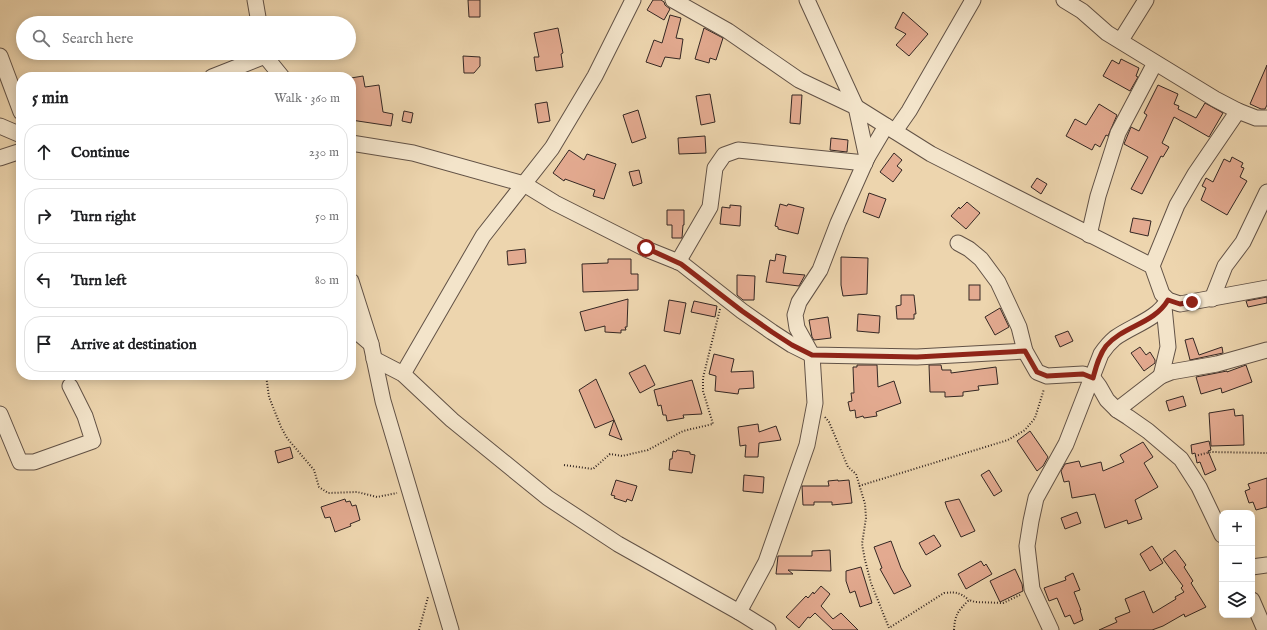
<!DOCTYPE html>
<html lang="en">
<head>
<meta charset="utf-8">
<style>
  body { margin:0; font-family:"IM FELL English",serif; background:#f2f2f2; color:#202124 }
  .controls { position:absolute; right:12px; bottom:12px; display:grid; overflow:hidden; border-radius:8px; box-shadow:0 2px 10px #0003 }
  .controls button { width:36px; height:36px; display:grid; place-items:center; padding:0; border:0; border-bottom:1px solid #e0e0e0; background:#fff; color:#202124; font:20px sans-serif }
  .stop { position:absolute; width:12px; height:12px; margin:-9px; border:3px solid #8f2418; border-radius:50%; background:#fff }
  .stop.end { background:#8f2418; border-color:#fff; box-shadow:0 1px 4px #0008 }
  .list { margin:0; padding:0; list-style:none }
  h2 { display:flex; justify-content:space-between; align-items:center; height:52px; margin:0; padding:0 16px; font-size:17px }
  h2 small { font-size:13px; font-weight:400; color:#757577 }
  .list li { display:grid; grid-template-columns:26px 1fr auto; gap:12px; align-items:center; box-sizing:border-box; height:56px; margin:0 8px 8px; padding:0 8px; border:1px solid #e0e0e0; border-radius:16px }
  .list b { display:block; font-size:15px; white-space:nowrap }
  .list em { font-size:13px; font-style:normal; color:#757577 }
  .icon { flex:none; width:22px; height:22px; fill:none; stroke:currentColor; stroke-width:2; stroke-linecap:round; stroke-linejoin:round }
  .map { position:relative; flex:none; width:1267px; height:630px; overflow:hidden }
  .search { position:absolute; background:#fff; box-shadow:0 2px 10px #0003; left:16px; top:16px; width:340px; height:44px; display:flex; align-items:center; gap:10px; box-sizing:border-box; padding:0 14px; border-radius:22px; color:#757577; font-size:15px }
  .panel { position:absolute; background:#fff; box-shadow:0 2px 10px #0003; left:16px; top:72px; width:340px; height:308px; border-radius:16px }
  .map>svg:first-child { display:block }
  .building { fill:#e3aa90; stroke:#342723 }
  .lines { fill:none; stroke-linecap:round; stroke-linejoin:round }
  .minor-casing { stroke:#625246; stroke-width:17 }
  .path { stroke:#342723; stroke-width:2; stroke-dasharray:1 2; stroke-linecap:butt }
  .minor { stroke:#f3e4ca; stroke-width:15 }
  .route { stroke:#8f2418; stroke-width:5 }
</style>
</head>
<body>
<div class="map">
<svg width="1267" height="630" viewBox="0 0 1267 630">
  <rect width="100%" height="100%" fill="#edd5ae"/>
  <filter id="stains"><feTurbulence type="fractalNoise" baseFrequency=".005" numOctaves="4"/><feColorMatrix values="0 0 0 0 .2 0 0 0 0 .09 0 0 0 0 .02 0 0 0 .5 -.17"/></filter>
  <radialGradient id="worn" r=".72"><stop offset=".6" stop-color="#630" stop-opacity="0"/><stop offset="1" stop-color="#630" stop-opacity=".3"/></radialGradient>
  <g class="building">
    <path d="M468 0H480V17H469Z"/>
    <path d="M653 0H661L664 2 665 5 670 9 664 20 647 10Z"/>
    <path d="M903 12 928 34 909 56 896 45 906 34 895 28Z"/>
    <path d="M670 15 681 18 676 38 683 39 680 59 665 57 661 67 646 62 654 40 662 43Z"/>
    <path d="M558 28 563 53 561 54 563 67 536 71 534 57H539L534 33Z"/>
    <path d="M704 28 723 38 716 60 710 58 709 63 695 59Z"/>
    <path d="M463 56 480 57V66L474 73H464Z"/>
    <path d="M1121 59 1139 68 1136 76 1138 77 1130 91 1103 76 1112 60 1119 64Z"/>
    <path d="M1267 65V105L1265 109H1261L1250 104Z"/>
    <path d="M363 76 365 87 379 85 383 112 393 114 391 126 351 120V78Z"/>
    <path d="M1158 85 1178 94 1174 104 1179 106 1178 109 1196 118 1205 103 1223 113 1209 137 1174 117 1162 143 1169 147 1163 157 1161 156 1142 194 1131 189 1148 157 1124 144 1131 127 1139 131 1147 115 1144 113Z"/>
    <path d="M710 94 715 122 701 125 696 96Z"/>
    <path d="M792 95H802L800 124 790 123Z"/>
    <path d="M547 102 550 121 538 123 535 104Z"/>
    <path d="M1099 104 1117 115 1108 136 1106 135 1100 147 1095 144 1092 150 1066 136 1075 119 1086 125Z"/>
    <path d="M638 110 646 138 632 143 623 115Z"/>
    <path d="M404 111 413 113 411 123 402 121Z"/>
    <path d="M705 136 706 153 679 154 678 138Z"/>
    <path d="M831 138 848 140 847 152 830 150Z"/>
    <path d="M569 150 584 160 587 154 616 164 604 199 593 196 595 190 565 179 564 181 553 173Z"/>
    <path d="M894 153 902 160 897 166 902 170 893 182 880 172Z"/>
    <path d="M1232 157 1243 163 1241 167 1244 168 1240 177 1247 181 1227 215 1201 200 1206 188 1202 186 1206 178 1213 182 1224 159 1230 162Z"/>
    <path d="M639 170 642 183 633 186 629 172Z"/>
    <path d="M1037 178 1047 184 1041 194 1031 187Z"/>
    <path d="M869 193 886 199 879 218 863 212Z"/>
    <path d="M967 202 980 213 966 229 951 216 959 207 960 209Z"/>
    <path d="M780 204 787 206 788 204 804 208 798 234 778 229V227L775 226Z"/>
    <path d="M730 205 741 206 740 226 720 224 722 207 730 208Z"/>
    <path d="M667 210H684V225H683L682 238H672V225H667Z"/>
    <path d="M1133 218 1151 221 1148 236 1130 232Z"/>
    <path d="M525 249 526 263 508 265 507 251Z"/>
    <path d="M776 254 786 256 783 273 805 275 799 286 766 282 770 260 775 261Z"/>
    <path d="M841 257 868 258 867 294 843 296 841 285Z"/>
    <path d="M608 259H631V274H638V290L583 292 582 264 608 263Z"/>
    <path d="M737 275 755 276 754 300H743L737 295Z"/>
    <rect x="969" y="285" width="11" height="15"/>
    <path d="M901 295H914L916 314H914V319H897L896 306 901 305Z"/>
    <path d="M1267 297V303L1248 307 1246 301Z"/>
    <path d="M628 299 627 327H625L626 330H621V333L605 332V326L585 331 580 312Z"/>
    <path d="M669 300 686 303 680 334 664 331Z"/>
    <path d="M694 301 717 306 715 317 691 312Z"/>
    <path d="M1000 308 1009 327 995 335 985 317Z"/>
    <path d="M858 314 880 316 879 333 857 331Z"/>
    <path d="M828 317 831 338 814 340 812 337 809 320Z"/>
    <path d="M1068 331 1073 341 1060 347 1055 336Z"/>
    <path d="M1193 338 1199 355 1222 347 1223 353 1190 360 1185 340Z"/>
    <path d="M1140 347 1146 355 1150 352 1155 360V363L1144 371 1131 353Z"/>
    <path d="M714 354 734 359 731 372 753 371 754 388 739 389 738 394 715 391 716 376 709 374Z"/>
    <path d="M645 365 655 385 640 393 629 373Z"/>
    <path d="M857 365H877L878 387 894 381 901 403 876 412 877 416 864 418 863 416 856 418 855 410 850 411 848 402 852 401 851 393H854L853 367H857Z"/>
    <path d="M929 365H941L942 370H951V373L996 367 998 384 978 386 979 390 963 392V396L945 397V392H930Z"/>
    <path d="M1246 365 1252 382 1222 393 1221 388 1201 394 1196 377 1227 371V372Z"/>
    <path d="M596 379 614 420 622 440 609 435 614 420 595 428 579 390Z"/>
    <path d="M692 380 702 414 683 415 684 418 667 421 666 415H663L661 405 658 406 654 390Z"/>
    <path d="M1183 396 1186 406 1169 411 1166 401Z"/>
    <path d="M1234 409 1235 416 1243 415 1244 445 1211 446 1209 413Z"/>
    <path d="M758 424 759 432 776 426 781 440 759 443 758 457H745L746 445 740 446 738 427Z"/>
    <path d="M1030 431 1048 457 1043 466 1037 471 1017 441Z"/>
    <path d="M1209 441 1211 450 1208 451 1216 470 1205 475 1200 462 1197 463 1195 453 1192 454 1191 445Z"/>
    <path d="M1143 442 1153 457 1144 463 1158 487 1135 500 1142 519 1128 524 1127 520 1105 528 1095 494 1072 498 1069 481 1064 482 1061 471 1065 464 1079 461 1081 467 1101 462 1103 471 1124 462 1120 455Z"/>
    <path d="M290 447 293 458 278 463 275 451Z"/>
    <path d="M677 450 690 452V454L695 455 692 473 669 470 670 459H672L673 451 676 452Z"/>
    <path d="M989 470 1002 491 994 496 981 475Z"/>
    <path d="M744 475 764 477 763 493 743 491Z"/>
    <path d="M1267 478V507L1256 510 1253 502 1249 503 1245 491 1250 489 1248 484Z"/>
    <path d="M616 480 637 486 632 501 627 499 626 502 614 498 615 496 611 495Z"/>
    <path d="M838 480V481L849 480 852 503 832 505V502H814V505H803L802 486H829L828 481Z"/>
    <path d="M345 499 346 502 350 501 352 506 356 505 360 520 350 524 351 526 335 532 330 517 325 518 321 507Z"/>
    <path d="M959 499 975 531 961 537 947 508 945 502Z"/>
    <path d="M1077 512 1081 523 1065 529 1061 518Z"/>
    <path d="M934 535 941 546 926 555 919 543Z"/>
    <path d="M891 541 901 568 911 586 894 594 880 569 882 568 874 547Z"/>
    <path d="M1152 546 1163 563 1150 571 1140 554Z"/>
    <path d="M830 550 831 571 788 570 793 574H776L778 556H812V551Z"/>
    <path d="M1175 550 1186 565 1184 567 1193 581 1191 583 1206 607 1185 617 1184 614 1163 626 1152 630H1099L1117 622 1115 618 1130 612 1125 599 1144 591 1153 613 1176 599 1175 597 1184 592 1181 588 1183 586 1163 559Z"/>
    <path d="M981 561 984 566 986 564 992 574 966 589 958 574Z"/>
    <path d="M861 567 872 603 860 607 855 591 850 593 846 581V571Z"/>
    <path d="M1015 569 1022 584 1023 591 1000 602 990 581Z"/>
    <path d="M1073 573 1080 590 1074 592 1081 610H1080L1083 620 1074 624 1070 615 1065 617 1057 598 1049 601 1044 588 1066 580 1065 577Z"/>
    <path d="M821 586 830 594 821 606 833 619 841 613 858 630H833L815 613 810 618 808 617 799 628 786 617 806 596 808 598 813 592 814 594Z"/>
  </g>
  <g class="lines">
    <defs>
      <g id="minor">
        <path d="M255 0 259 23"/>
        <path d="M673 0 728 31 799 80 856 107 931 154 1152 266 1162 294 1168 300 1180 304 1267 288"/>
        <path d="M1064 0 1082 11 1107 33 1215 99 1238 111 1256 118H1267"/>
        <path d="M1121 40 1146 0"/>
        <path d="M264 53 265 56 282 77"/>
        <path d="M0 56 21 112"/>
        <path d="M212 77 265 56"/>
        <path d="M0 126 21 135"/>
        <path d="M895 131 909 111 973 0"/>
        <path d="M351 143 413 153 524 184 555 203 646 249 681 263 742 311 772 332 792 345 812 355 917 357 1025 351"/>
        <path d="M0 158 21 151"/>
        <path d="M867 158 886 126"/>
        <path d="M1089 235 1098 196 1118 133 1155 63"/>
        <path d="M958 243 969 249 981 259 998 282 1019 327 1025 351 1037 372 1047 376 1083 374 1093 378 1099 386 1107 400 1117 410 1128 417 1148 431 1181 459 1199 487 1222 535"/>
        <path d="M678 262 710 207 715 168 724 155 738 150 865 163"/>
        <path d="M1152 266 1177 205 1195 174 1238 111"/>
        <path d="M351 281 371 344 383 401 451 630"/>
        <path d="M1212 299 1225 266 1243 242 1267 192"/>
        <path d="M351 327 371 344"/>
        <path d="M374 359 403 374 452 420 548 498 618 544 739 612 768 630"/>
        <path d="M403 374 483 236 552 148 595 76 633 0"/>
        <path d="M1161 376 1168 347 1164 307"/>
        <path d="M1117 410 1161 376 1171 372 1217 364 1267 350"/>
        <path d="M0 414 20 462H34L93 441 85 416 70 386"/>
        <path d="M1252 567 1267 565"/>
        <path d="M1252 600 1265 630"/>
        <path d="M739 612 766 562 807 445 815 403 812 355 797 328 795 315 799 302 820 270 838 223 867 158 856 107 807 0"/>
        <path d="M1051 630 1032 589 1027 546 1031 521 1036 498 1066 444 1101 354C1105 348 1109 343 1115 338 1133 325 1156 320 1168 300"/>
      </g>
    </defs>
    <use href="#minor" class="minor-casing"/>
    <g class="path">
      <path d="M266 375 269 397 281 427 287 438 314 470 319 487 328 493 357 492 377 497 397 493"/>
      <path d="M825 417 829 422 848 467 856 474 865 504 866 518 862 544 865 560 871 583 889 628 944 593C956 592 959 592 969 600"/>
      <path d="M1195 456 1211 452 1267 453"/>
      <path d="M564 465 593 469 610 454 622 456 648 450 683 431 713 424 703 391V378L720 309"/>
      <path d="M859 486 1008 440 1025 430 1035 418 1044 389"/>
      <path d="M419 630 428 597"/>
      <path d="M954 630C955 614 958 611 969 600L975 602 1003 603 1020 595"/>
    </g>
    <use href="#minor" class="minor"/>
  </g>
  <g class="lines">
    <path class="route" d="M646 248 681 264 742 311 772 332 792 345 812 355 917 357 1025 351 1037 372 1047 376 1083 374 1093 378C1096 367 1099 355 1106 346 1123 326 1154 324 1168 300L1180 304 1192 302"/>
  </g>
  <rect width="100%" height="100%" filter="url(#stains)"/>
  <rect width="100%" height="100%" fill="url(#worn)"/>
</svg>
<div class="controls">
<button>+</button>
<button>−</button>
<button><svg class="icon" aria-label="layers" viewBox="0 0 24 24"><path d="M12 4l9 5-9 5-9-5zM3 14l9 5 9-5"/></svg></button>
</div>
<div class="stop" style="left:646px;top:248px"></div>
<div class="stop end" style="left:1192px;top:302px"></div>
<div class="search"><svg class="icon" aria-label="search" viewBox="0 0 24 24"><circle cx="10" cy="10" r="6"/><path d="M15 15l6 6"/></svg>Search here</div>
<section class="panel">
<h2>5 min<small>Walk · 360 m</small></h2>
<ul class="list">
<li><svg class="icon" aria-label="ahead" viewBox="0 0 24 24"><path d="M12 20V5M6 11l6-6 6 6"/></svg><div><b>Continue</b></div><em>230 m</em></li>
<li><svg class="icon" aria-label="right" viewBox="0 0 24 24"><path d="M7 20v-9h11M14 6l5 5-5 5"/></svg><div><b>Turn right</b></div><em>50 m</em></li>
<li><svg class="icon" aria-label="left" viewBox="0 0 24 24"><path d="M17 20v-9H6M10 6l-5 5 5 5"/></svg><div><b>Turn left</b></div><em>80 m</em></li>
<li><svg class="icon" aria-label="arrive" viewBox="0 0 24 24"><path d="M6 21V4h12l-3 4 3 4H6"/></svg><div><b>Arrive at destination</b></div></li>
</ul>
</section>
</div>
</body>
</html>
